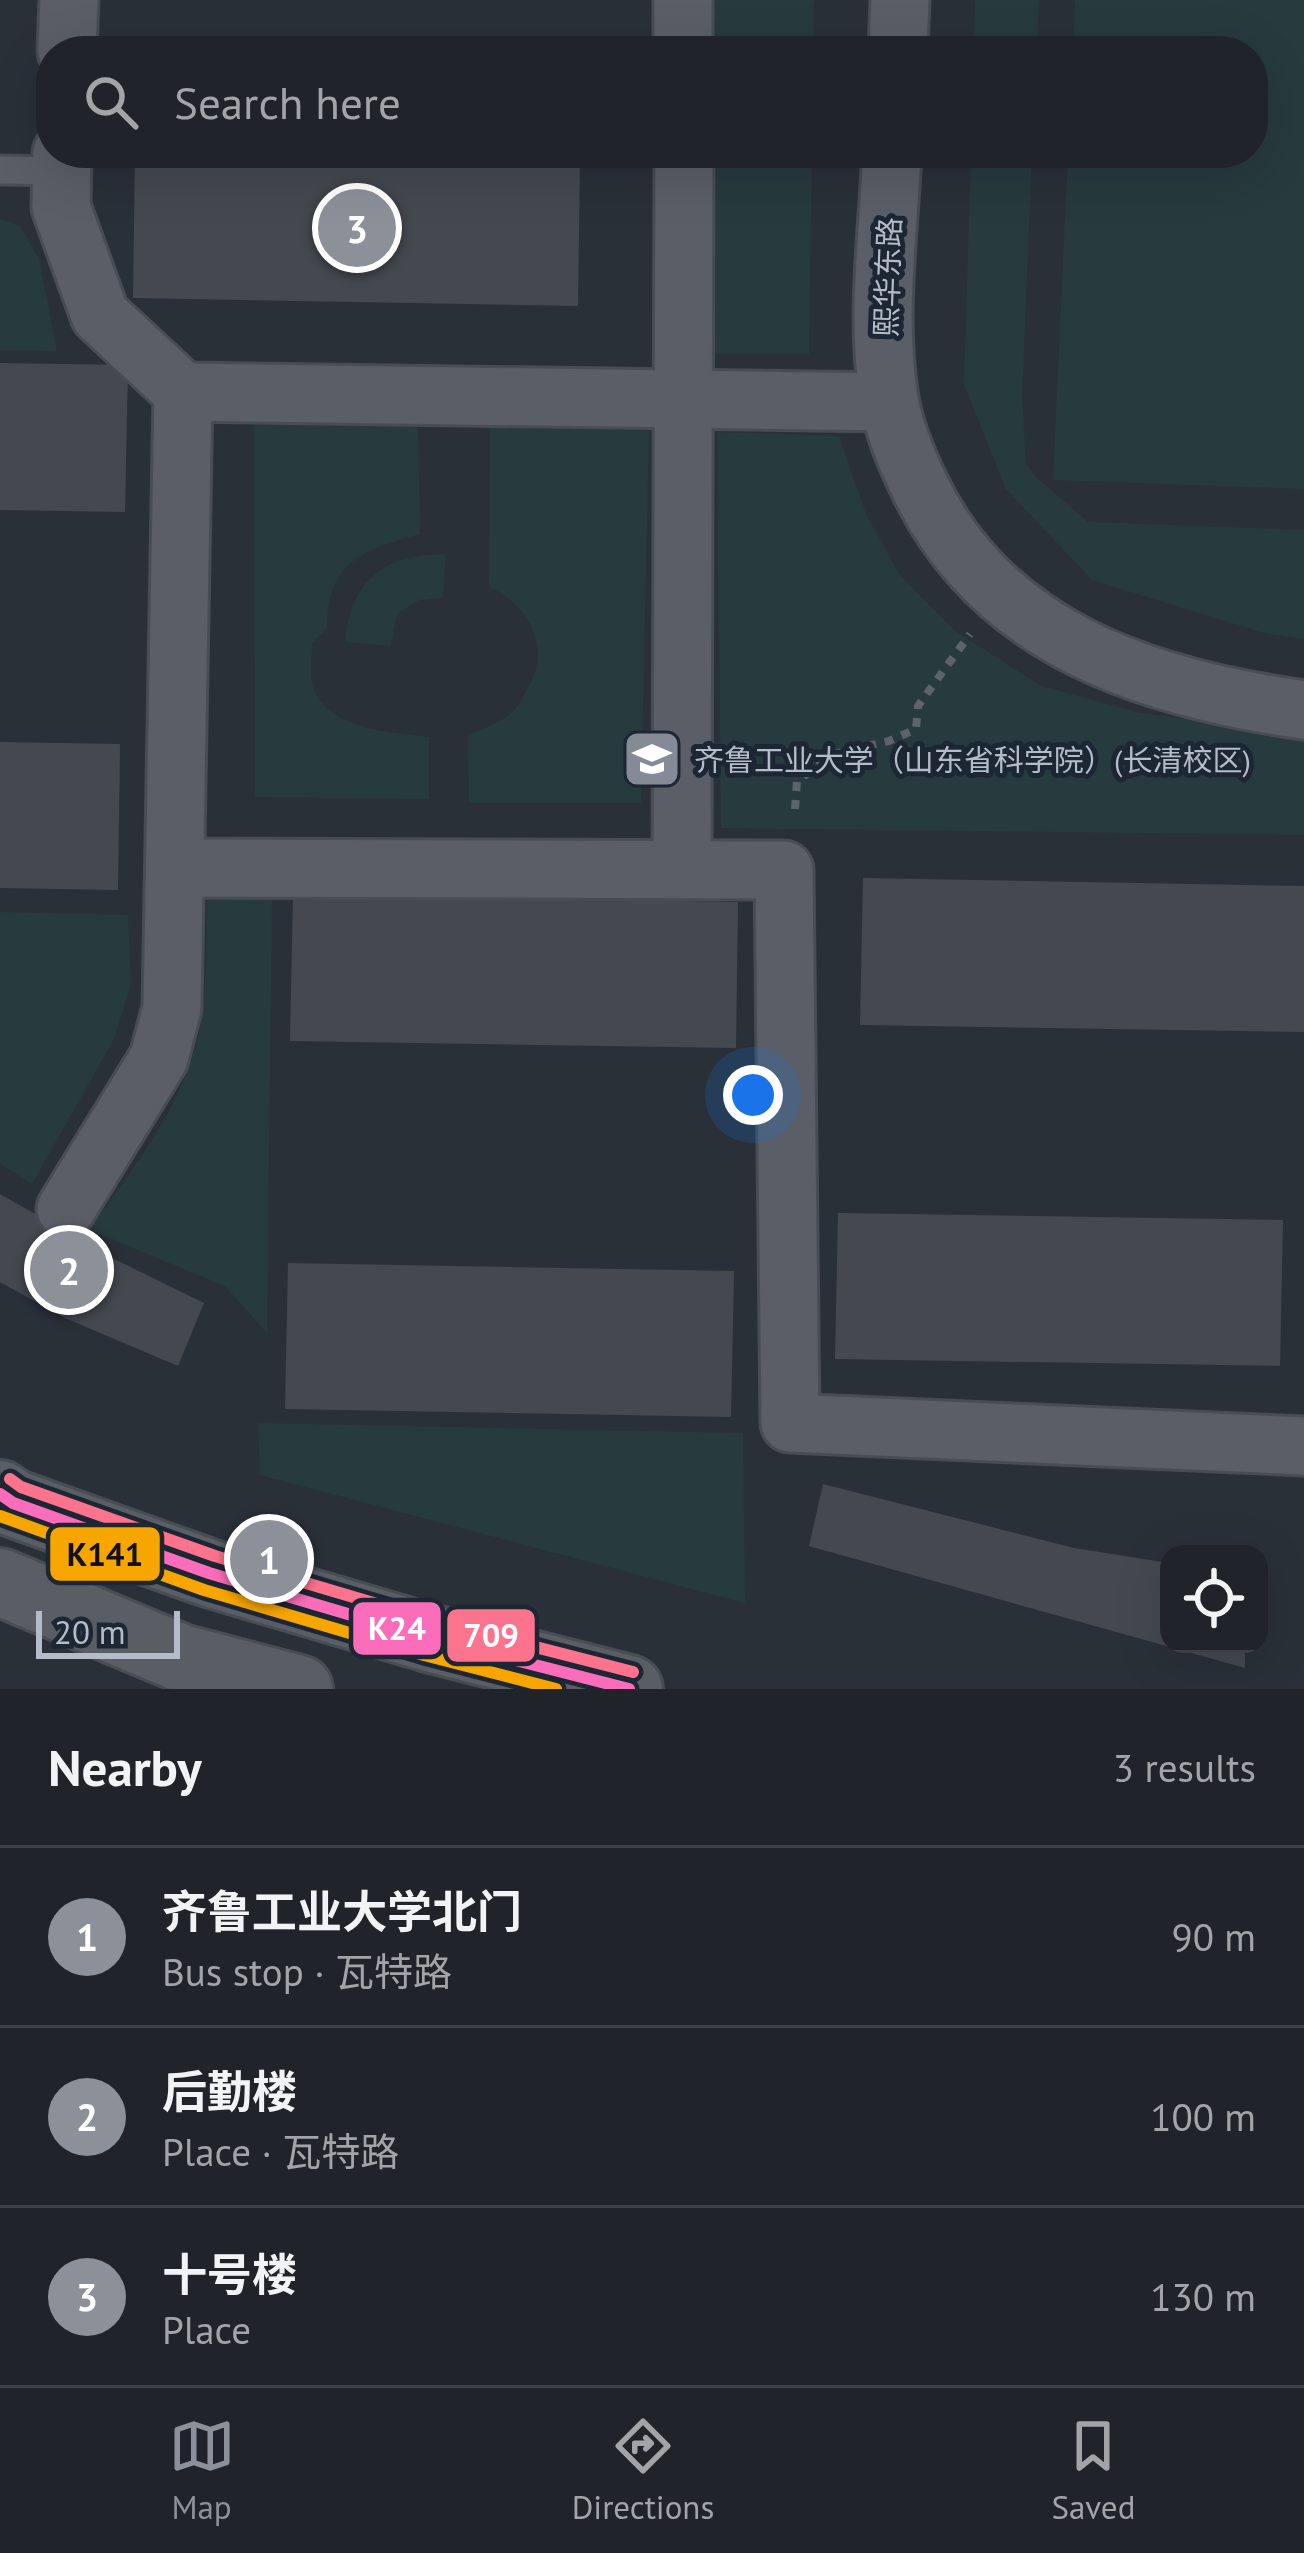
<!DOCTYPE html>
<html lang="en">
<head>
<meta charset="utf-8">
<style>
  body { margin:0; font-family:"PT Sans","Noto Sans SC",sans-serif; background:#2d3036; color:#f1f3f6 }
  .controls { position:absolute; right:36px; bottom:36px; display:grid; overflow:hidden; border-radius:24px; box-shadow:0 12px 48px #0002 }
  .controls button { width:108px; height:108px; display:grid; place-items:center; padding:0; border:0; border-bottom:3px solid #3d4147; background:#20242a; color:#f1f3f6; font:60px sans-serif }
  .scale { position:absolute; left:36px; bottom:30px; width:144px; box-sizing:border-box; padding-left:12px; border:6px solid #b4bcc9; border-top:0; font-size:33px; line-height:42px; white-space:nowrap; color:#b4bcc9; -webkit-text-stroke:9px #1d2633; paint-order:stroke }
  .you { position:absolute; left:753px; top:1095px; width:42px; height:42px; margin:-30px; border:9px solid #fff; border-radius:50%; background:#1a73e8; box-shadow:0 0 0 18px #1a73e833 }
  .badge { display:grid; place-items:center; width:78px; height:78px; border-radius:50%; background:#8c9099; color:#fff; font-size:39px; font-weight:700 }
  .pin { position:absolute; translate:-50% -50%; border:6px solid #fff; box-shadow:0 3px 12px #0006 }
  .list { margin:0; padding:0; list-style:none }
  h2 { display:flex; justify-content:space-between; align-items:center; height:156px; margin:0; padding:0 48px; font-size:51px }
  h2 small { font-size:39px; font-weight:400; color:#a2a4a8 }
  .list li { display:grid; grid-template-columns:78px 1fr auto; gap:36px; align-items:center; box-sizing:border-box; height:180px; padding:0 48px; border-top:3px solid #3d4147 }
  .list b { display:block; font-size:45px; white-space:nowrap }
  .list p { margin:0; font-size:39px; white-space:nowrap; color:#a2a4a8 }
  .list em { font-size:39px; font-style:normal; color:#a2a4a8 }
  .icon { flex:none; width:66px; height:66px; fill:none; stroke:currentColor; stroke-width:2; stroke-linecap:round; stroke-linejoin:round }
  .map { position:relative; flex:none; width:1304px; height:1689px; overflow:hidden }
  .search { position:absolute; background:#20242a; box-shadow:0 12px 48px #0002; left:36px; right:36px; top:36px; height:132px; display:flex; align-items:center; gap:30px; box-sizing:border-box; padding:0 42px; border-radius:48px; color:#a2a4a8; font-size:45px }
  .sheet { height:696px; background:#20242a }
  nav { display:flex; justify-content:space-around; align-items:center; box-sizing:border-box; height:168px; border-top:3px solid #3d4147; background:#20242a; font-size:33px; color:#a2a4a8 }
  nav a { display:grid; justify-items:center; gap:6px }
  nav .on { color:#8c9099 }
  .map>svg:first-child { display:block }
  .green { fill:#273a3e }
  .building { fill:#444950 }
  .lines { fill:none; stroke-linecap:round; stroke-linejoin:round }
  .service-casing { stroke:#484c53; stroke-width:33 }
  .minor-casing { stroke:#484c53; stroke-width:63 }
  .secondary-casing { stroke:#484c53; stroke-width:72 }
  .path { stroke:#5d636a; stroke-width:8; stroke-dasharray:9 9; stroke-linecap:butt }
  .service { stroke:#5a5e66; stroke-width:27 }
  .minor { stroke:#5a5e66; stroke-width:57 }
  .secondary { stroke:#595d64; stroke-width:66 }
  .bus-1-casing { stroke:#1d2633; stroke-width:21 }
  .bus-2-casing { stroke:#1d2633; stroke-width:21 }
  .bus-3-casing { stroke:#1d2633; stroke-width:21 }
  .bus-1 { stroke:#fb6dba; stroke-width:12 }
  .bus-2 { stroke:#f7a600; stroke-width:12 }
  .bus-3 { stroke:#fc738d; stroke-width:12 }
  .labels { text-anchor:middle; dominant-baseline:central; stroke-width:10; stroke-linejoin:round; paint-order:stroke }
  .street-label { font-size:30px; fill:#b4bcc9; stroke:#1d2633 }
  .poi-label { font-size:30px; fill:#b4bcc9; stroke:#1d2633; text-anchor:start }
  .line-badge { stroke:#1d2633; stroke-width:4.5 }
  .badge-label { font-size:33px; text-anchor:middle; font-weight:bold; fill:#fff }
  .pale-badge-label { font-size:33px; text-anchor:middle; font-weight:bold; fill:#111 }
</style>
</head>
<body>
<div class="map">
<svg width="1304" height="1689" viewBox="0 0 1304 1689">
  <rect width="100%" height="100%" fill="#2a3038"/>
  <g class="green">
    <path d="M706 0H814L813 51H706Z"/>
    <path d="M975 0H1039L1037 51H974Z"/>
    <path d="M1075 0H1304V489L1053 480 1068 153H1253V51H1073Z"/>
    <path d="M707 153H812L809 354H708Z"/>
    <path d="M971 153H1032L1022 397 1026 464 1037 478 1088 522 1304 530V639L1264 633 1092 580 1006 489 964 384Z"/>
    <path d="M0 219 20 226 39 259 57 351 0 350Z"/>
    <path d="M254 416 418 418 420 534C364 550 327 560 327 628L312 643C312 655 310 671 312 683 324 730 390 732 429 737V799L255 797Z"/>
    <path d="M490 427 649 431 641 803H469L468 736C481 729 500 723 511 713 518 708 523 697 527 689 553 648 529 605 489 587Z"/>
    <path d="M717 432 839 436 866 514 899 574 954 630 1041 686 1141 713 1304 733V835L721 828Z"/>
    <path d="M446 554 443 597 419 600 397 614 391 646 345 642C352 578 384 555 446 554Z"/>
    <path d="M272 895 267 1333 225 1286 89 1230C133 1168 185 1104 200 1028 208 985 206 941 207 898Z"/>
    <path d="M0 912 128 915 131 984 114 1039 32 1184 0 1164Z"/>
    <path d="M258 1423 743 1433 745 1603 260 1475Z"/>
  </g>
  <g class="building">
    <path d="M135 153 580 159 578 306 133 298Z"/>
    <path d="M0 363 128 365 125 512 0 510Z"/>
    <path d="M0 742 120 744 118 890 0 888Z"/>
    <path d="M863 878 1304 886V1032L860 1025Z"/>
    <path d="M293 894 738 902 736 1048 290 1041Z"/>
    <path d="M0 1194 114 1259 204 1303 178 1366 65 1318 0 1282Z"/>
    <path d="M838 1213 1283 1220 1280 1366 835 1359Z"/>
    <path d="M288 1263 734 1271 731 1417 285 1409Z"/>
    <path d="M823 1484 1074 1548 1169 1563V1644H1245V1668L809 1546Z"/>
  </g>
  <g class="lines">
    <defs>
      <path id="service" d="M0 170 61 171"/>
      <g id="minor">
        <path d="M683 0V51"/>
        <path d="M67 51 69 0"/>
        <path d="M898 51 900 0"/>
        <path d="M62 153 61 207 100 315 183 392 172 1008 159 1058 66 1209"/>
        <path d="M892 153C888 234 876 319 889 399 894 430 906 458 919 485 992 639 1147 688 1304 710"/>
        <path d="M183 392 889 402"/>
        <path d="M176 868 784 870 790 1423 1304 1446"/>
        <path d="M682 868 684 153"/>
      </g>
      <g id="secondary">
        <path d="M0 1494 13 1503 209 1573 429 1638 629 1689"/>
        <path d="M0 1582 181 1658 299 1689"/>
      </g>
    </defs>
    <use href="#service" class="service-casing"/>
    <use href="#minor" class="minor-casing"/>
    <use href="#secondary" class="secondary-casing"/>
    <path class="path" d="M795 809 797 781 834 754 889 741 916 729 918 706 970 634"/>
    <use href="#service" class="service"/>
    <use href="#minor" class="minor"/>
    <use href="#secondary" class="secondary"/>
    <defs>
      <path id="bus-1" d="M0 1494 13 1503 209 1573 429 1638 629 1689"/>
      <path id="bus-2" d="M0 1516 204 1590 424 1655 556 1689"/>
      <path id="bus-3" d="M10 1479 21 1487 215 1556 434 1621 633 1672"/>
    </defs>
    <use href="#bus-1" class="bus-1-casing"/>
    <use href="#bus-2" class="bus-2-casing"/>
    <use href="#bus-3" class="bus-3-casing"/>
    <use href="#bus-1" class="bus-1"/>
    <use href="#bus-2" class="bus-2"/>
    <use href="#bus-3" class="bus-3"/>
  </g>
  <defs>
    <symbol id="university-square" viewBox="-11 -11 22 22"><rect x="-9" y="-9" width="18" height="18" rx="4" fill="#848b96" stroke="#1d2633"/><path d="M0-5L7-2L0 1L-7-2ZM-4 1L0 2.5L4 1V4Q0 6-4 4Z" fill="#fff"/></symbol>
  </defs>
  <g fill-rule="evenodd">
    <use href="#university-square" x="619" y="726" width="66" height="66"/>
  </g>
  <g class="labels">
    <g class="street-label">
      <text transform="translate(887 277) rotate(-88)">熙华东路</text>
    </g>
    <g class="poi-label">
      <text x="694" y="759">齐鲁工业大学（山东省科学院）(长清校区)</text>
    </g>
  </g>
  <g class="line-badge">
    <rect x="48" y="1525" width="114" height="58" rx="12" fill="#f7a600"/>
    <rect x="351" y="1600" width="92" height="57" rx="12" fill="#fb6dba"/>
    <rect x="445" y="1607" width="92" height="57" rx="12" fill="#fc738d"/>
  </g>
  <g class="badge-label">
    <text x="397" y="1640">K24</text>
    <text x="491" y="1647">709</text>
  </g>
  <g class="pale-badge-label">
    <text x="105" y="1566">K141</text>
  </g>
</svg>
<div class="controls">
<button><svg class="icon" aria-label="locate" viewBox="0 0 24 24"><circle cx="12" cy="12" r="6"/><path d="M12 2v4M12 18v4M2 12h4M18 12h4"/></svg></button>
</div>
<div class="scale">20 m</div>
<div class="you"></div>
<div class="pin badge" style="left:269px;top:1559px">1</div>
<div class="pin badge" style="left:69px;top:1270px">2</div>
<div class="pin badge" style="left:357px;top:228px">3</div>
<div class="search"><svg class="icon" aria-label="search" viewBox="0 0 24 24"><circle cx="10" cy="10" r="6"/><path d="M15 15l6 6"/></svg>Search here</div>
</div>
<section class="sheet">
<h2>Nearby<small>3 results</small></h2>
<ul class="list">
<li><span class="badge">1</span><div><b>齐鲁工业大学北门</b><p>Bus stop · 瓦特路</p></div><em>90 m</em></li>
<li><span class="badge">2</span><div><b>后勤楼</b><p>Place · 瓦特路</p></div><em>100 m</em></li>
<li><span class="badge">3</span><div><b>十号楼</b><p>Place</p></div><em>130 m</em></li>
</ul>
</section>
<nav>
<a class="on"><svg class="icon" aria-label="map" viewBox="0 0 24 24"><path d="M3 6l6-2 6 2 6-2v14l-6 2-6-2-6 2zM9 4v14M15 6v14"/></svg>Map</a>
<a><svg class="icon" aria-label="directions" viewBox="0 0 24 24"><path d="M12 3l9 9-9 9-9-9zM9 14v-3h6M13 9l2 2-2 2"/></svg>Directions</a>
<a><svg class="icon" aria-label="saved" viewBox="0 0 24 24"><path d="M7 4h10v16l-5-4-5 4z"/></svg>Saved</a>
</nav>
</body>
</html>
